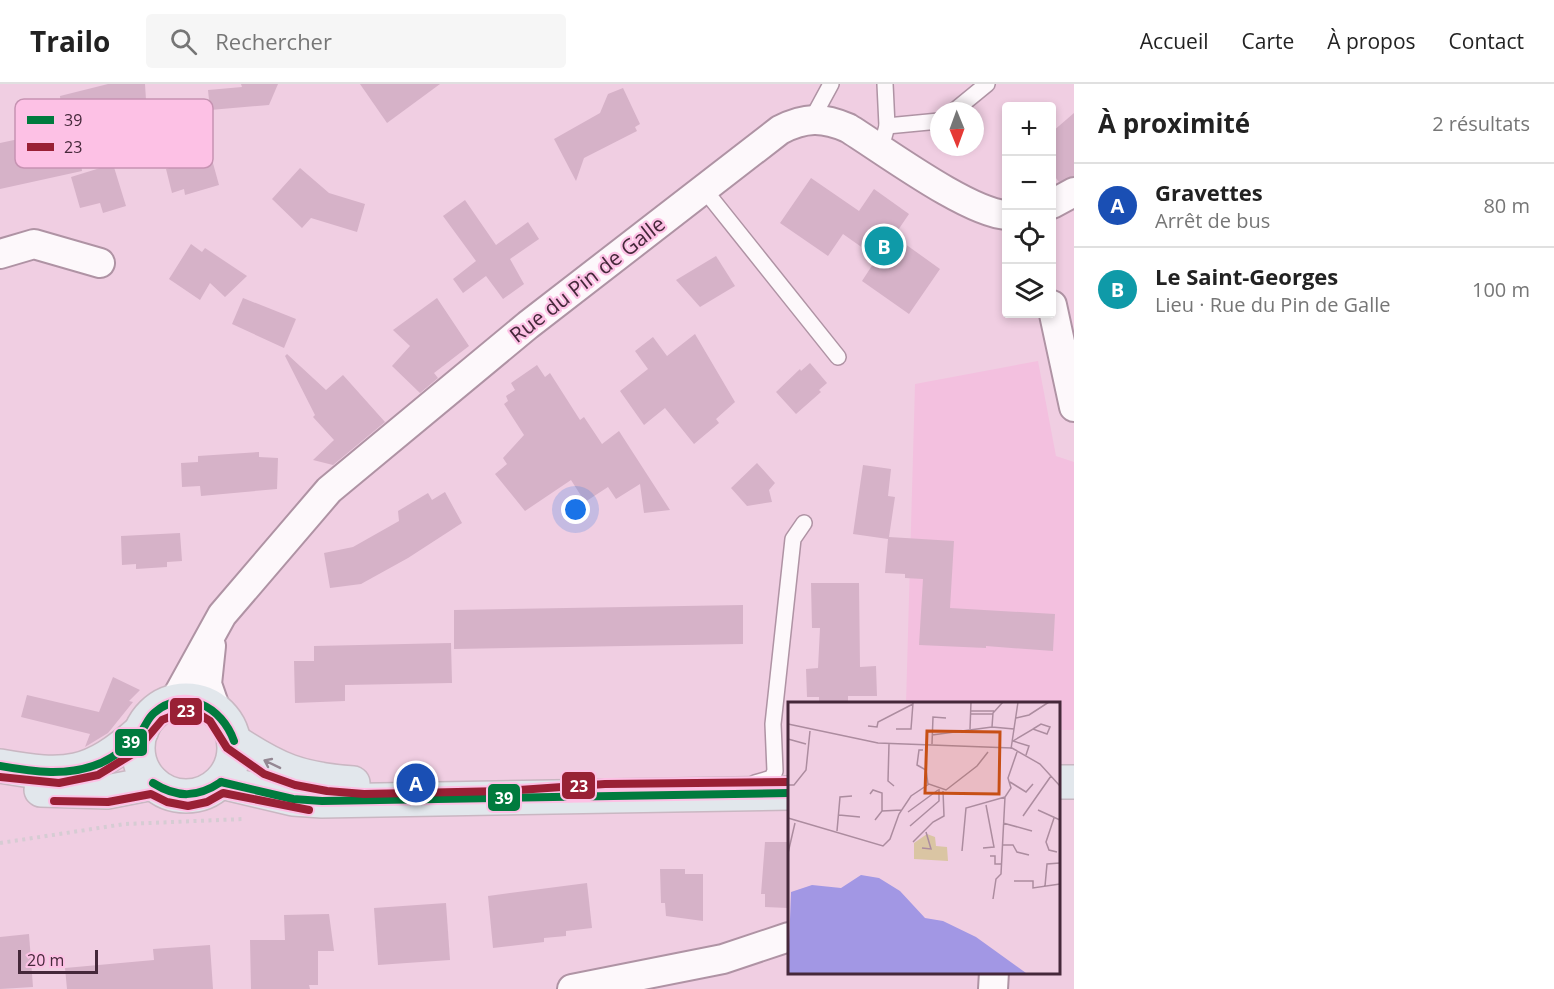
<!DOCTYPE html>
<html lang="fr">
<head>
<meta charset="utf-8">
<style>
  body { margin:0; font-family:"Open Sans",sans-serif; background:#f6f6f6; color:#222 }
  .controls { position:absolute; right:18px; top:18px; display:grid; overflow:hidden; border-radius:6px; box-shadow:0 3px 9px #0003 }
  .controls button { width:54px; height:54px; display:grid; place-items:center; padding:0; border:0; border-bottom:2px solid #e0e0e0; background:#fff; color:#222; font:30px sans-serif }
  .compass { position:absolute; left:930px; top:18px; width:54px; height:54px; border-radius:50%; background:#fff; box-shadow:0 3px 9px #0003; rotate:179deg }
  .scale { position:absolute; left:18px; bottom:15px; width:80px; box-sizing:border-box; padding-left:6px; border:3px solid #45283a; border-top:0; font-size:16px; line-height:21px; white-space:nowrap; color:#45283a; -webkit-text-stroke:4px #fdc1e5; paint-order:stroke }
  .you { position:absolute; left:576px; top:426px; width:21px; height:21px; margin:-15px; border:4px solid #fff; border-radius:50%; background:#1a73e8; box-shadow:0 0 0 9px #1a73e833 }
  .badge { display:grid; place-items:center; width:39px; height:39px; border-radius:50%; background:#0b8043; color:#fff; font-size:20px; font-weight:700 }
  .pin { position:absolute; translate:-50% -50%; border:3px solid #fff; box-shadow:0 2px 6px #0006 }
  .list { margin:0; padding:0; list-style:none }
  h2 { display:flex; justify-content:space-between; align-items:center; height:78px; margin:0; padding:0 24px; font-size:26px }
  h2 small { font-size:20px; font-weight:400; color:#767676 }
  .list li { display:grid; grid-template-columns:39px 1fr auto; gap:18px; align-items:center; box-sizing:border-box; height:84px; padding:0 24px; border-top:2px solid #e0e0e0 }
  .list b { display:block; font-size:22px; white-space:nowrap }
  .list p { margin:0; font-size:20px; white-space:nowrap; color:#767676 }
  .list em { font-size:20px; font-style:normal; color:#767676 }
  .icon { flex:none; width:33px; height:33px; fill:none; stroke:currentColor; stroke-width:2; stroke-linecap:round; stroke-linejoin:round }
  .map { position:relative; flex:none; width:1074px; height:905px; overflow:hidden }
  header { display:flex; align-items:center; gap:36px; box-sizing:border-box; height:84px; padding:0 30px; background:#fff; border-bottom:2px solid #e0e0e0 }
  header strong { font-size:28px }
  nav { display:flex; gap:33px; margin-inline-start:auto; font-size:21px }
  .search { width:420px; height:54px; background:#f6f6f6; display:flex; align-items:center; gap:15px; box-sizing:border-box; padding:0 21px; border-radius:6px; color:#767676; font-size:22px }
  main { display:flex }
  aside { flex:1; background:#fff }
  .map>svg:first-child { display:block }
  .built { fill:#f3c0df }
  .building { fill:#d6b2c8 }
  .lines { fill:none; stroke-linecap:round; stroke-linejoin:round }
  .service-casing { stroke:#af93a4; stroke-width:18 }
  .minor-casing { stroke:#af93a4; stroke-width:32 }
  .primary-casing { stroke:#c9b7c2; stroke-width:36 }
  .path { stroke:#d6ccd3; stroke-width:4; stroke-dasharray:3 4.5; stroke-linecap:butt }
  .service { stroke:#fdf8fb; stroke-width:15 }
  .minor { stroke:#fdf8fb; stroke-width:28 }
  .primary { stroke:#e2e7ec; stroke-width:33 }
  .bus-1-casing { stroke:#fdc1e5; stroke-width:12 }
  .bus-2-casing { stroke:#fdc1e5; stroke-width:12 }
  .bus-1 { stroke:#007b3e; stroke-width:8 }
  .bus-2 { stroke:#992035; stroke-width:8 }
  .oneway { stroke:#948893 }
  .labels { text-anchor:middle; dominant-baseline:central; stroke-width:4.5; stroke-linejoin:round; paint-order:stroke }
  .street-label { font-size:21px; fill:#45283a; stroke:#fdc1e5 }
  .inset-road { fill:none; stroke:#ac8c9f; stroke-width:1.5 }
  .view { fill:#c74f15; fill-opacity:0.15; stroke:#c74f15; stroke-width:3 }
  .inset-edge { fill:none; stroke:#45283a; stroke-width:3 }
  .key { fill:#fdc1e5; stroke:#c693b2; stroke-width:1.5 }
  .key-label { font-size:16px; fill:#45283a }
  .line-badge { stroke:#fdc1e5; stroke-width:2 }
  .badge-label { font-size:16px; text-anchor:middle; font-weight:bold; fill:#fff }
</style>
</head>
<body>
<header>
<strong>Trailo</strong>
<div class="search"><svg class="icon" aria-label="search" viewBox="0 0 24 24"><circle cx="10" cy="10" r="6"/><path d="M15 15l6 6"/></svg>Rechercher</div>
<nav><a>Accueil</a><a>Carte</a><a>À propos</a><a>Contact</a></nav>
</header>
<main>
<div class="map">
<svg width="1074" height="905" viewBox="0 0 1074 905">
  <rect width="100%" height="100%" fill="#f0cee2"/>
  <path class="built" d="M1038 277 1056 372 1074 378V646H1058V620H906L915 300Z"/>
  <g class="building">
    <path d="M108 0H145L147 32 85 36 86 42H76L82 87 0 105V59L47 49 45 37 62 36 60 12Z"/>
    <path d="M241 0H278L269 21 210 26 208 6 242 3Z"/>
    <path d="M360 0H440L387 39Z"/>
    <path d="M623 4 640 40 635 43 637 47 584 74 576 97 554 55 600 29 608 10Z"/>
    <path d="M1074 29V92L1059 98 1052 89V48Z"/>
    <path d="M211 72 219 101 185 111 184 105 172 109 166 85Z"/>
    <path d="M113 80 126 122 103 129 100 119 80 124 71 93Z"/>
    <path d="M300 84 329 109 365 120 357 148 311 134 302 144 272 115Z"/>
    <path d="M811 94 859 127 874 105 909 130 894 152 940 185 909 230 862 197 877 174 843 150 828 172 780 139Z"/>
    <path d="M465 116 496 161 528 138 539 155 510 175 524 200 503 215 486 192 463 209 453 195 476 177 443 132Z"/>
    <path d="M191 160 202 168 205 164 247 192 225 213 210 199 200 216 169 195Z"/>
    <path d="M716 172 735 202 700 223 676 196Z"/>
    <path d="M243 214 296 235 284 264 232 240Z"/>
    <path d="M437 214 469 262 434 289 438 294 420 309 392 282 410 262 393 246Z"/>
    <path d="M695 250 735 318 716 335 719 339 694 360 665 324 644 341 620 307 648 285 635 267 653 253 667 272Z"/>
    <path d="M287 270 326 306 343 291 385 338 333 381 313 376 334 356 313 333 315 331 285 272Z"/>
    <path d="M810 279 827 299 819 306 821 308 796 330 776 308 800 285 801 287Z"/>
    <path d="M537 281 545 293 550 289 580 336 584 333 602 360 619 347 670 426 644 429 640 400 616 415 608 403 585 418 571 396 525 427 495 390 507 380 503 374 524 351 504 320 508 317 506 312 515 306 511 299Z"/>
    <path d="M259 368V373L278 374 277 405 201 412 200 402 182 403 181 379 198 378V372Z"/>
    <path d="M757 379 775 399 769 406 772 418 747 422 731 404Z"/>
    <path d="M863 381 891 385 888 412 895 413 889 453 954 457 950 524 1055 530 1053 567 986 562V564L919 561 923 495 905 494V490L885 489 888 455 853 450Z"/>
    <path d="M445 408 462 439 408 474 361 500 330 504 324 469 353 463 399 437 398 427 428 409 432 416Z"/>
    <path d="M180 449 182 477 167 478V483L136 485V480L122 481 121 452Z"/>
    <path d="M811 499H859L860 583 876 582 877 612H848V620H819V613H807L806 585 818 584 820 544H812Z"/>
    <path d="M743 521V560L454 565V526Z"/>
    <path d="M451 559 452 599 345 601V617L295 619 294 577H314V562Z"/>
    <path d="M113 593 140 606 129 617 133 618 108 649 85 663 90 650 21 633 27 611 99 628Z"/>
    <path d="M765 758H789L788 824 765 823V810H761Z"/>
    <path d="M660 785H685V790H703V837L666 832 665 819H661Z"/>
    <path d="M587 799 592 844 566 847V852L544 854V858L493 864 488 812Z"/>
    <path d="M446 819 450 876 378 881 374 824Z"/>
    <path d="M329 830 334 867H318V901H309L310 905H251L250 856H285L284 831Z"/>
    <path d="M29 850 33 903 0 905V853Z"/>
    <path d="M210 861 213 905H67L65 884 154 876 153 865Z"/>
  </g>
  <g class="lines">
    <defs>
      <g id="service">
        <path d="M954 27 987 0"/>
        <path d="M812 35 831 0"/>
        <path d="M887 42 939 37"/>
        <path d="M881 64 887 42 885 0"/>
        <path d="M703 104 838 273"/>
        <path d="M755 699 772 694 775 687 773 640 793 455 804 439"/>
      </g>
      <g id="minor">
        <path d="M1052 120 1074 108"/>
        <path d="M0 170 34 160 100 179"/>
        <path d="M1052 221 1074 323"/>
        <path d="M211 562 207 600 216 626"/>
        <path d="M174 618 222 531 329 406 528 241 780 46C805 33 823 33 848 44 885 67 967 128 1006 131"/>
        <path d="M572 905 723 875 789 853"/>
        <path d="M993 905 994 888"/>
      </g>
      <g id="primary">
        <circle cx="186" cy="664" r="48"/>
        <path d="M234 657C278 686 299 695 353 699"/>
        <path d="M0 682C67 694 90 692 142 646"/>
        <path d="M221 698 293 715 322 717 789 709"/>
        <path d="M1058 698H1074"/>
        <path d="M41 706 107 708 153 699"/>
      </g>
    </defs>
    <use href="#service" class="service-casing"/>
    <use href="#minor" class="minor-casing"/>
    <use href="#primary" class="primary-casing"/>
    <path class="path" d="M0 759 125 740 244 735"/>
    <use href="#service" class="service"/>
    <use href="#minor" class="minor"/>
    <use href="#primary" class="primary"/>
    <defs>
      <g id="bus-1">
        <path d="M0 682C33 688 68 693 101 679 116 672 130 661 141 648 146 641 148 634 154 629 185 602 222 623 234 657"/>
        <path d="M221 698 293 715 322 717 789 709"/>
        <path d="M153 699C177 714 197 714 221 698"/>
      </g>
      <g id="bus-2">
        <path d="M0 693 59 699 98 691 134 669 162 636 185 627 197 629 210 637 227 664 264 690 295 701 327 707 364 710 504 707 605 700 789 698"/>
        <path d="M54 717 108 718 151 710 167 718 188 722 207 718 223 709 309 726"/>
      </g>
    </defs>
    <use href="#bus-1" class="bus-1-casing"/>
    <use href="#bus-2" class="bus-2-casing"/>
    <use href="#bus-1" class="bus-1"/>
    <use href="#bus-2" class="bus-2"/>
  </g>
  <defs><path id="oneway-shaft" d="M-6 0H5M1.5-3L5.5 0L1.5 3" fill="none" stroke-width="1.6" stroke-linecap="round" stroke-linejoin="round" transform="scale(1.5)"/></defs>
  <use class="oneway" href="#oneway-shaft" transform="translate(272 680) rotate(-154)"/>
  <g class="labels">
    <g class="street-label">
      <text transform="translate(587 195) rotate(-38)">Rue du Pin de Galle</text>
    </g>
  </g>
  <g transform="translate(788 618)">
    <rect width="272" height="272" fill="#f0cee2"/>
    <path d="M139 132 147 135 148 144 159 145 160 159 126 157V141Z" fill="#dac5a3"/>
    <path d="M73 173 91 176 112 189 137 216 155 219 188 235 238 271H0L3 190 24 183 53 186Z" fill="#a297e4"/>
    <path class="inset-road" d="M183 9H206M182 12H205M228 16 241 13 261 0M0 22 90 41 224 46 252 62 272 84M80 24 89 25 90 20 125 2M204 25 205 11 215 0M108 27H123L125 1M182 27 183 0M144 33 204 25 226 27M0 37 18 42M101 42 100 79 106 84M144 42 145 15 158 16M223 47 230 0M135 48H131L129 63 138 68 140 82M238 53 241 44 225 39 245 27 259 32 262 25 253 22 245 27M222 80 238 90 245 82M0 83H6L18 68 22 29M82 92 85 88 94 91V109M250 108 272 118M120 110 150 88M51 113 72 115M235 114 263 74M0 116 95 144 102 137 111 112 123 94 141 82 158 88 189 64 200 50M266 116 258 140 261 148 269 150M87 118 94 109 114 108M215 121 244 129M122 124 151 99V87M49 129 52 95 64 94M125 140 145 120 156 114 155 89M214 143H225L229 150 241 153M134 146 143 147 138 130M195 146 206 145 198 103M174 149 178 106 217 95M0 151 7 121M202 154H207V162H214M226 179H245V186L272 182M257 184 259 162 272 161M205 197 208 177 213 172 217 95 223 86 220 76 229 50"/>
    <path class="view" d="M139 29 212 30 211 92 137 91Z"/>
    <rect width="272" height="272" class="inset-edge"/>
  </g>
  <rect x="15" y="15" width="198" height="69" rx="9" class="key"/>
  <rect x="27" y="32" width="27" height="8" fill="#007b3e"/>
  <rect x="27" y="59" width="27" height="8" fill="#992035"/>
  <g class="key-label">
    <text x="64" y="42">39</text>
    <text x="64" y="69">23</text>
  </g>
  <g class="line-badge">
    <rect x="169" y="613" width="34" height="29" rx="6" fill="#992035"/>
    <rect x="114" y="644" width="34" height="29" rx="6" fill="#007b3e"/>
    <rect x="561" y="687" width="35" height="29" rx="6" fill="#992035"/>
    <rect x="487" y="699" width="34" height="29" rx="6" fill="#007b3e"/>
  </g>
  <g class="badge-label">
    <text x="186" y="633">23</text>
    <text x="131" y="664">39</text>
    <text x="579" y="708">23</text>
    <text x="504" y="720">39</text>
  </g>
</svg>
<div class="controls">
<button>+</button>
<button>−</button>
<button><svg class="icon" aria-label="locate" viewBox="0 0 24 24"><circle cx="12" cy="12" r="6"/><path d="M12 2v4M12 18v4M2 12h4M18 12h4"/></svg></button>
<button><svg class="icon" aria-label="layers" viewBox="0 0 24 24"><path d="M12 4l9 5-9 5-9-5zM3 14l9 5 9-5"/></svg></button>
</div>
<svg class="compass" viewBox="-18 -18 36 36"><path d="M0-13l5 13h-10z" fill="#e53935"/><path d="M0 13l5-13h-10z" fill="#767676"/></svg>
<div class="scale">20 m</div>
<div class="you"></div>
<div class="pin badge" style="left:416px;top:699px;background:#1a4fb4">A</div>
<div class="pin badge" style="left:884px;top:162px;background:#0f9aa8">B</div>
</div>
<aside>
<h2>À proximité<small>2 résultats</small></h2>
<ul class="list">
<li><span class="badge" style="background:#1a4fb4">A</span><div><b>Gravettes</b><p>Arrêt de bus</p></div><em>80 m</em></li>
<li><span class="badge" style="background:#0f9aa8">B</span><div><b>Le Saint-Georges</b><p>Lieu · Rue du Pin de Galle</p></div><em>100 m</em></li>
</ul>
</aside>
</main>
</body>
</html>
